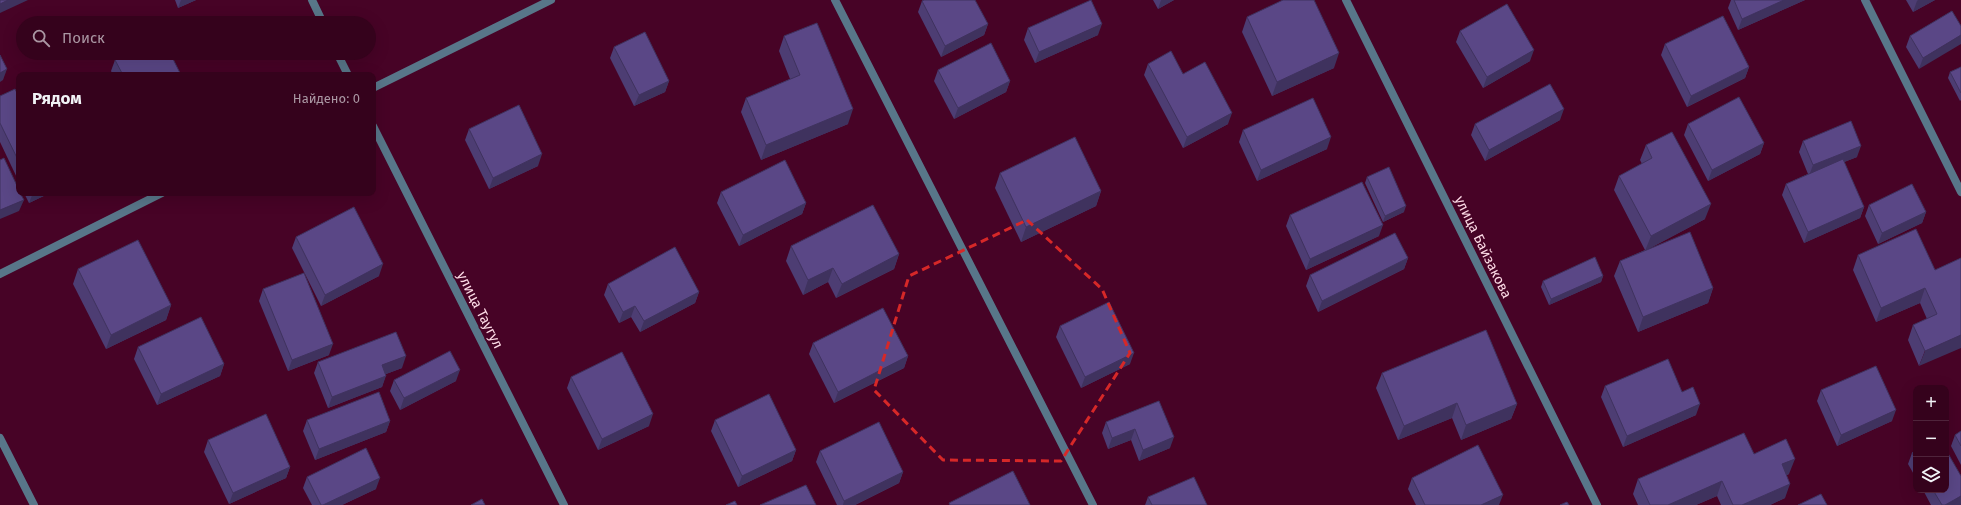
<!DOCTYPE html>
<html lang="ru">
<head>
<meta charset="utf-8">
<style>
  body { margin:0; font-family:"Fira Sans",sans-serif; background:#401029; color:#f1f3f6 }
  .controls { position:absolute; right:12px; bottom:12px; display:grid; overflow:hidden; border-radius:8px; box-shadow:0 4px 16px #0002 }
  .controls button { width:36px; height:36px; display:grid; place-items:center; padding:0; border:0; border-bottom:1px solid #4f243b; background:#35021c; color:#f1f3f6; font:20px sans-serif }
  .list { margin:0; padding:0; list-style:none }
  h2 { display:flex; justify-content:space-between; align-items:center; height:52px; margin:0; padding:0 16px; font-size:17px }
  h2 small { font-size:13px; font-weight:400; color:#aa97a3 }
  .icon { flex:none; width:22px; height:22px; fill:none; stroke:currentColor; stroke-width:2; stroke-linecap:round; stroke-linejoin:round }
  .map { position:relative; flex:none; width:1961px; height:505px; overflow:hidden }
  .search { position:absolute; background:#35021c; box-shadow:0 4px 16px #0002; left:16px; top:16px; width:360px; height:44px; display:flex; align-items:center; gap:10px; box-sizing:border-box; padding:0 14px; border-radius:22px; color:#aa97a3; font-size:15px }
  .panel { position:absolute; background:#35021c; box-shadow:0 4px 16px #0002; left:16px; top:72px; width:360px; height:124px; border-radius:8px }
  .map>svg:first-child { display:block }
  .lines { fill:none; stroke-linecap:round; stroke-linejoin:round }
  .street { stroke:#587689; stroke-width:8 }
  .wall { fill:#4d3d73 }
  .shaded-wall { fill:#3f325e }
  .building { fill:#5a4786; stroke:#3f325e }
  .marked { fill:none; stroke:#d62828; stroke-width:3; stroke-dasharray:8 5; stroke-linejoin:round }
  .labels { text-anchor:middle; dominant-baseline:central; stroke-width:3.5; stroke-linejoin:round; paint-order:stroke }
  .street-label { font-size:14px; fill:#fedce7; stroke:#470326 }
</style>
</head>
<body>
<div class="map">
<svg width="1961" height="505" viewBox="0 0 1961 505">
  <rect width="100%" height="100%" fill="#470326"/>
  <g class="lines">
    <g class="street">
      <path d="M312 0 323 23"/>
      <path d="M835 0 1093 505"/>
      <path d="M1346 0 1597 505"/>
      <path d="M1865 0 1961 192"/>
      <path d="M337 53 348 75"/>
      <path d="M373 88 551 0"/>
      <path d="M373 126 564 505"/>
      <path d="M0 274 162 193"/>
      <path d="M0 438 34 505"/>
    </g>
  </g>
  <g class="wall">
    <path d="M175 0H196L178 8Z"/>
    <path d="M1153 0H1174L1158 9Z"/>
    <path d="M1731 0H1805L1738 30 1728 8Z"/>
    <path d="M1906 0H1935L1913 12Z"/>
    <path d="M922 1 988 24 984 35 941 57 918 12Z"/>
    <path d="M1952 11 1919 69 1906 47 1910 36Z"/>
    <path d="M1247 17 1334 68 1272 96 1242 32Z"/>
    <path d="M1028 28 1098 35 1035 63 1024 40Z"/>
    <path d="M1460 31 1530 61 1483 88 1456 42Z"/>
    <path d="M784 36 848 124 761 160 741 112 746 98 790 79 779 51Z"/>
    <path d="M1665 44 1749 67 1745 78 1687 107 1661 55Z"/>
    <path d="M614 47 669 81 665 92 634 106 610 58Z"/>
    <path d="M115 60 181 75H113L111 71Z"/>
    <path d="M1148 64 1183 74 1228 124 1183 148 1144 75Z"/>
    <path d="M1961 67V100L1960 101 1948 78 1950 72Z"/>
    <path d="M938 70 1010 81 1006 92 954 119 934 81Z"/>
    <path d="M0 96 19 97V182L0 142Z"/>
    <path d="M1560 120 1485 161 1471 135 1475 124Z"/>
    <path d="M1688 124 1764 143 1760 154 1708 181 1684 135Z"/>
    <path d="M469 129 538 166 489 189 465 140Z"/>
    <path d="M1243 130 1327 149 1257 181 1239 142Z"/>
    <path d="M1803 141 1857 157 1844 162 1864 207 1860 218 1804 243 1782 195 1786 184 1808 174 1799 152Z"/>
    <path d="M1646 145 1705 219 1648 249 1713 288 1708 303 1638 332 1614 276 1620 261 1645 250 1614 190 1619 176 1642 164 1640 160Z"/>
    <path d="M1000 173 1101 191 1096 206 1021 242 995 188Z"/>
    <path d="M1367 177 1404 212 1383 222 1365 183Z"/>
    <path d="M721 192 806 203 802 214 739 246 717 203Z"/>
    <path d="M24 193H50L29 203Z"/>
    <path d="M1869 205 1926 212 1922 223 1878 244 1865 216Z"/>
    <path d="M1290 215 1379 236 1306 270 1286 226Z"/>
    <path d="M296 237 379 276 321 306 292 248Z"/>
    <path d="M791 246 899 254 894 269 836 298 828 282 803 295 786 261Z"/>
    <path d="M1858 255 1935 270 1961 258 1919 366 1908 340 1913 325 1927 319 1920 303 1876 322 1853 270Z"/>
    <path d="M1408 258 1404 269 1318 312 1306 286 1310 275Z"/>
    <path d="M78 269 171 305 166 320 106 349 73 284Z"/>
    <path d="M1603 276 1601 282 1549 305 1541 287 1543 281Z"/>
    <path d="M608 284 699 292 695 303 640 332 631 317 619 323 604 295Z"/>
    <path d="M263 289 329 355 288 371 259 301Z"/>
    <path d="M1060 326 1130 364 1081 388 1056 337Z"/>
    <path d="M813 343 908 356 904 368 834 403 809 354Z"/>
    <path d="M138 347 224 364 220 376 157 405 134 359Z"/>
    <path d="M318 362 402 368 386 374 382 387 328 408 314 373Z"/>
    <path d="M1382 373 1517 404 1511 419 1461 440 1452 418 1398 440 1376 388Z"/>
    <path d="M571 377 649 426 598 450 567 388Z"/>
    <path d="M394 380 456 381 400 410 390 391Z"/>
    <path d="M1605 386 1696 415 1623 447 1601 397Z"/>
    <path d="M1821 390 1892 421 1837 446 1817 401Z"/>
    <path d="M1159 401 1170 448 1139 461 1131 440 1108 449 1102 433 1106 422Z"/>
    <path d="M307 420 390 421 386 432 315 460 303 431Z"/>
    <path d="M715 420 796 450 792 461 738 487 711 431Z"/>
    <path d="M1961 431V465L1951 446 1955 435Z"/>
    <path d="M208 440 290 467 286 478 229 504 204 452Z"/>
    <path d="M1916 450V478L1908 464 1912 453Z"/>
    <path d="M820 451 903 472 899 483 855 505H837L816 462Z"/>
    <path d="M1754 454 1789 474 1787 475 1785 498 1770 505H1721L1717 496 1696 505H1638L1633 494 1638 479Z"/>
    <path d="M307 477 376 489 342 505H312L303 488Z"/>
    <path d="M1412 478 1499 505H1416L1408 489Z"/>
    <path d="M1923 490H1946L1961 505H1931Z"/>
    <path d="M1148 497 1207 505H1145Z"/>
  </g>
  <g class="shaded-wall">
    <path d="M8 0H28L0 13V4Z"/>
    <path d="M181 0H196L178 8Z"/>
    <path d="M1161 0H1174L1158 9Z"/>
    <path d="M1784 0H1805L1738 30 1742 19Z"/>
    <path d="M1918 0H1935L1913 12 1917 1Z"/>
    <path d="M988 24 984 35 941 57 945 46Z"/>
    <path d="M1102 24 1098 35 1035 63 1039 52Z"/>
    <path d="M1961 35V44L1919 69 1923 58Z"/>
    <path d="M1534 50 1530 61 1483 88 1487 77Z"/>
    <path d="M1339 53 1334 68 1272 96 1277 82Z"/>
    <path d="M1749 67 1745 78 1687 107 1691 96Z"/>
    <path d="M7 69 3 80 0 82V73Z"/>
    <path d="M669 81 665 92 634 106 639 95Z"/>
    <path d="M1010 81 1006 92 954 119 958 108Z"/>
    <path d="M853 109 848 124 761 160 766 145Z"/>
    <path d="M1564 109 1560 120 1485 161 1489 150Z"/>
    <path d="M1232 113 1228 124 1183 148 1187 137Z"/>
    <path d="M1331 137 1327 149 1257 181 1261 170Z"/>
    <path d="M1764 143 1760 154 1708 181 1712 170Z"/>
    <path d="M1861 146 1857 157 1809 176 1813 165Z"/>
    <path d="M542 154 538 166 489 189 493 178Z"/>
    <path d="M1101 191 1096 206 1021 242 1026 227Z"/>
    <path d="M33 193H50L29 203Z"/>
    <path d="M24 200 19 211 0 219V210Z"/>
    <path d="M806 203 802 214 739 246 743 235Z"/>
    <path d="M1711 204 1705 219 1645 251 1651 236Z"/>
    <path d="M1406 206 1404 212 1383 222 1385 216Z"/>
    <path d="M1864 207 1860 218 1804 243 1808 232Z"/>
    <path d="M1926 212 1922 223 1878 244 1882 233Z"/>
    <path d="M1383 225 1379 236 1306 270 1310 259Z"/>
    <path d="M899 254 894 269 836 298 842 284Z"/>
    <path d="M1408 258 1404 269 1318 312 1322 301Z"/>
    <path d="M383 264 379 276 321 306 325 295Z"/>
    <path d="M833 268 828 282 803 295 808 280Z"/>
    <path d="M1603 276 1601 282 1549 305 1551 299Z"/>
    <path d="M1713 288 1708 303 1638 332 1643 317Z"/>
    <path d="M1925 288 1920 303 1876 322 1881 308Z"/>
    <path d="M699 292 695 303 640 332 644 321Z"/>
    <path d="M171 305 166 320 106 349 111 335Z"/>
    <path d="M635 306 631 317 619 323 623 312Z"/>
    <path d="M1961 335V348L1919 366 1925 351Z"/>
    <path d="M333 344 329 355 288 371 292 360Z"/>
    <path d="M1134 353 1130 364 1081 388 1085 377Z"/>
    <path d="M406 356 402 368 378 377 382 365Z"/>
    <path d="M908 356 904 368 834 403 838 392Z"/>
    <path d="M224 364 220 376 157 405 161 394Z"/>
    <path d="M460 370 456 381 400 410 404 398Z"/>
    <path d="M386 376 382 387 328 408 332 397Z"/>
    <path d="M1457 403 1452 418 1398 440 1404 426Z"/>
    <path d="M1517 404 1511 419 1461 440 1466 425Z"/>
    <path d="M1700 404 1696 415 1623 447 1627 436Z"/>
    <path d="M1896 410 1892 421 1837 446 1841 435Z"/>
    <path d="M653 414 649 426 598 450 602 439Z"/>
    <path d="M390 421 386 432 315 460 319 449Z"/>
    <path d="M1135 429 1131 440 1108 449 1112 438Z"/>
    <path d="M1174 437 1170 448 1139 461 1143 450Z"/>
    <path d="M796 450 792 461 738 487 742 476Z"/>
    <path d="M1795 459 1789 474 1777 479 1782 464Z"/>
    <path d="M290 467 286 478 229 504 233 493Z"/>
    <path d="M903 472 899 483 855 505H843L844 501Z"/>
    <path d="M380 478 376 489 342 505H323Z"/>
    <path d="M1722 481 1717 496 1696 505H1668Z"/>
    <path d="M1790 484 1785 498 1770 505H1742Z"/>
    <path d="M1503 495 1499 505H1481Z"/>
    <path d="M1961 496V505H1945Z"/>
  </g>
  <g class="building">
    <path d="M0 0H8L0 4Z"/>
    <path d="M924 0H975L988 24 945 46 922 1Z"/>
    <path d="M1091 0 1102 24 1039 52 1028 28Z"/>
    <path d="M1283 0H1314L1339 53 1277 82 1247 17Z"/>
    <path d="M1734 0H1784L1742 19Z"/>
    <path d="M1507 4 1534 50 1487 77 1460 31Z"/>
    <path d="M1952 11 1961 26V35L1923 58 1910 36Z"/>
    <path d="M1723 16 1749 67 1691 96 1665 44Z"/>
    <path d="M817 23 853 109 766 145 746 98 800 75 784 36Z"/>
    <path d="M645 32 669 81 639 95 614 47Z"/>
    <path d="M991 43 1010 81 958 108 938 70Z"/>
    <path d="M1171 51 1183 74 1205 62 1232 113 1187 137 1148 64Z"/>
    <path d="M129 53H170L181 75H123L115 60Z"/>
    <path d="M0 55 7 69 0 73Z"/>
    <path d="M1961 67V93L1950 72Z"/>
    <path d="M1550 84 1564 109 1489 150 1475 124Z"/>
    <path d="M15 89 19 97V162L0 123V96Z"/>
    <path d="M1739 97 1764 143 1712 170 1688 124Z"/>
    <path d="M1313 98 1331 137 1261 170 1243 130Z"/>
    <path d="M519 105 542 154 493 178 469 129Z"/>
    <path d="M1851 121 1861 146 1813 165 1803 141Z"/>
    <path d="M1672 132 1711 204 1651 236 1619 176 1652 158 1646 145Z"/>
    <path d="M1075 137 1101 191 1026 227 1000 173Z"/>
    <path d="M4 158 19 190V193H20L24 200 0 210V160Z"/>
    <path d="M1843 159 1864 207 1808 232 1786 184Z"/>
    <path d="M785 160 806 203 743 235 721 192Z"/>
    <path d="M1389 167 1406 206 1385 216 1367 177Z"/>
    <path d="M1362 182 1383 225 1310 259 1290 215Z"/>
    <path d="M1912 184 1926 212 1882 233 1869 205Z"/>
    <path d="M873 205 899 254 842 284 833 268 808 280 791 246Z"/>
    <path d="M354 207 383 264 325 295 296 237Z"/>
    <path d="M1916 229 1935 270 1961 258V335L1925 351 1913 325 1937 314 1925 288 1881 308 1858 255Z"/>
    <path d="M1690 232 1713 288 1643 317 1620 261Z"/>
    <path d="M1395 233 1408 258 1322 301 1310 275Z"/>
    <path d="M138 240 171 305 111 335 78 269Z"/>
    <path d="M675 247 699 292 644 321 635 306 623 312 608 284Z"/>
    <path d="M1595 257 1603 276 1551 299 1543 281Z"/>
    <path d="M304 273 333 344 292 360 263 289Z"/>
    <path d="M1109 302 1134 353 1085 377 1060 326Z"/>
    <path d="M883 308 908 356 838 392 813 343Z"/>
    <path d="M201 317 224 364 161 394 138 347Z"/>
    <path d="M1486 330 1517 404 1466 425 1457 403 1404 426 1382 373Z"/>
    <path d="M396 332 406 356 382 365 386 376 332 397 318 362Z"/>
    <path d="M450 351 460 370 404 398 394 380Z"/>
    <path d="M622 352 653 414 602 439 571 377Z"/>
    <path d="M1668 359 1682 392 1693 387 1700 404 1627 436 1605 386Z"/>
    <path d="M1876 366 1896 410 1841 435 1821 390Z"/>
    <path d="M379 392 390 421 319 449 307 420Z"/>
    <path d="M769 394 796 450 742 476 715 420Z"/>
    <path d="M1159 401 1174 437 1143 450 1135 429 1112 438 1106 422Z"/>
    <path d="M266 414 290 467 233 493 208 440Z"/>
    <path d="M879 422 903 472 844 501 820 451Z"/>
    <path d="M1961 431V446L1955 435Z"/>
    <path d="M1744 433 1754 454 1786 439 1795 459 1782 464 1790 484 1742 505H1733L1722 481 1668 505H1650L1638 479Z"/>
    <path d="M1478 445 1503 495 1481 505H1425L1412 478Z"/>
    <path d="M366 448 380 478 323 505H321L307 477Z"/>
    <path d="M1916 450V460L1912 453Z"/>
    <path d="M1946 450 1961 476V496L1945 505H1942L1933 490H1946Z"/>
    <path d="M1013 471 1030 505H950L949 503Z"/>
    <path d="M1194 477 1207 505H1152L1148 497Z"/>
    <path d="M806 485 816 505H760Z"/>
    <path d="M1821 494 1827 505H1798Z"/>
    <path d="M482 499 485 505H471Z"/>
    <path d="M735 501 737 505H726Z"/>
    <path d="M1567 502 1569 505H1560Z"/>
  </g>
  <path class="marked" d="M1027 220 1102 289 1130 353 1061 461 943 460 874 390 909 276Z"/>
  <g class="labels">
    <g class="street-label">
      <text transform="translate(1483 247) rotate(64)">улица Байзакова</text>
      <text transform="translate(480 310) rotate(63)">улица Таугул</text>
    </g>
  </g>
</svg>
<div class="controls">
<button>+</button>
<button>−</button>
<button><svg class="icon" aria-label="layers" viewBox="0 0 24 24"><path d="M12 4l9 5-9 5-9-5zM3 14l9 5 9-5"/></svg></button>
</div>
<div class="search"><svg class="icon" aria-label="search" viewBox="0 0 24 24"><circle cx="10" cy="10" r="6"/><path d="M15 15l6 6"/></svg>Поиск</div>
<section class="panel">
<h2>Рядом<small>Найдено: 0</small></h2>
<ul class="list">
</ul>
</section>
</div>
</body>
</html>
